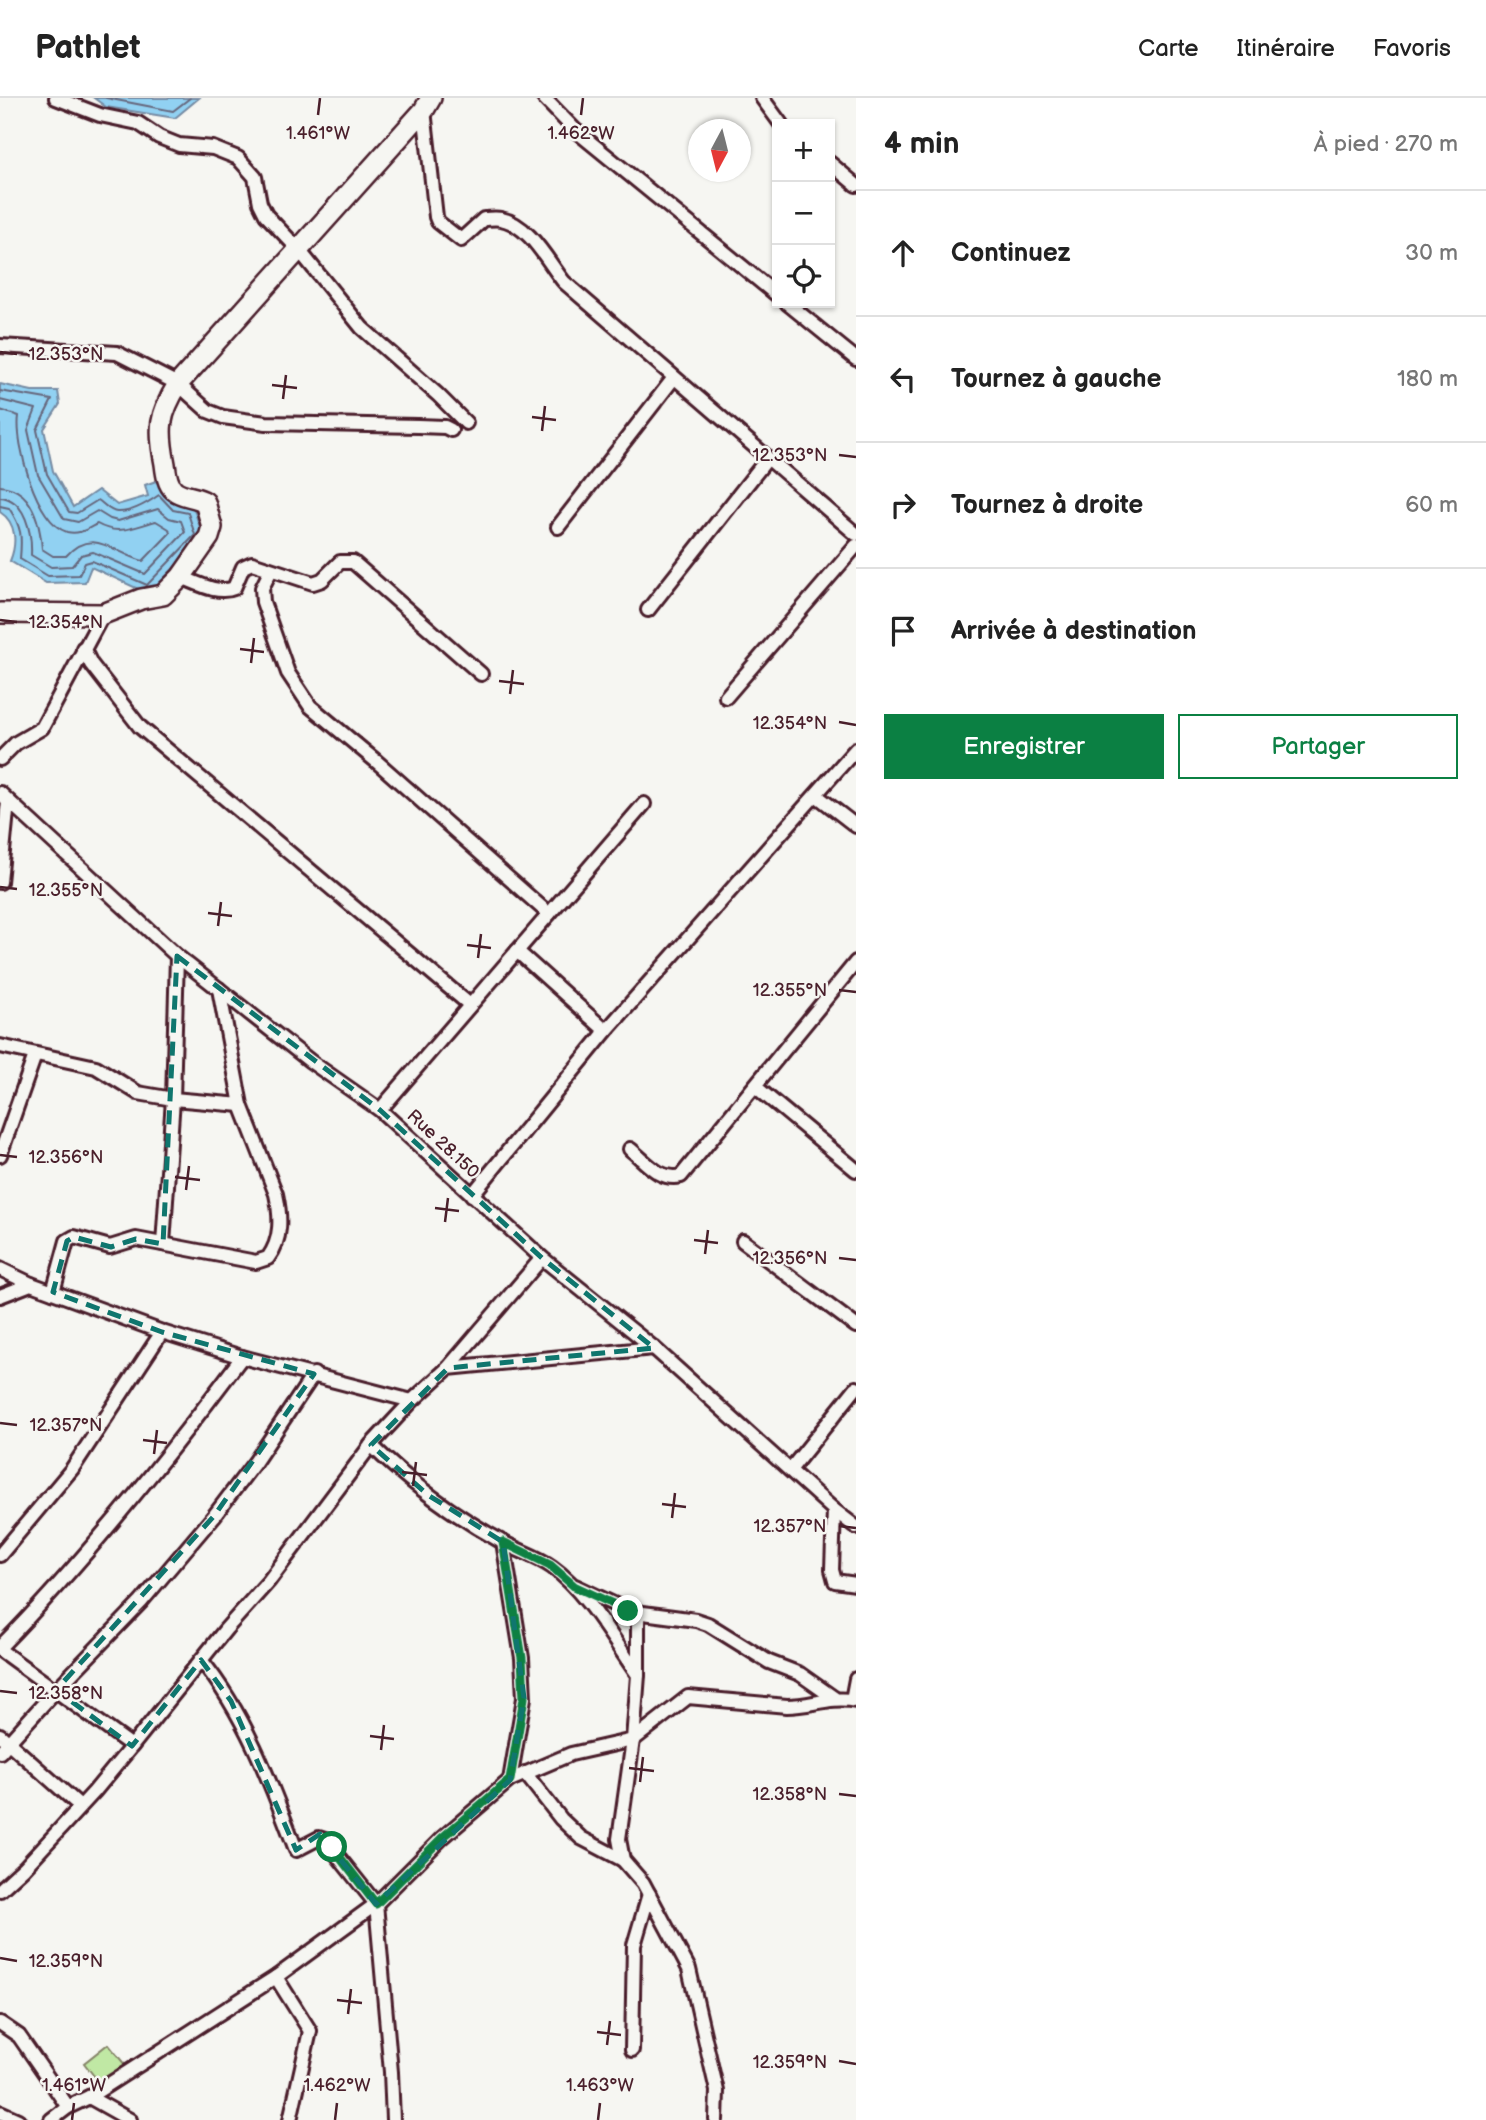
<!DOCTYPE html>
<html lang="fr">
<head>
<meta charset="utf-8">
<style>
  body { margin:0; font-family:"Balsamiq Sans",sans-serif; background:#f6f6f6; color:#222 }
  .controls { position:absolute; right:21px; top:21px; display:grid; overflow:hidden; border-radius:0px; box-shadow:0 2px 5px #0004 }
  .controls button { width:63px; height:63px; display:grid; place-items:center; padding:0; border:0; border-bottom:2px solid #e0e0e0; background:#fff; color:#222; font:35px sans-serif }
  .compass { position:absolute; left:688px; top:21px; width:63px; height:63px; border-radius:50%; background:#fff; box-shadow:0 2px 5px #0004; rotate:187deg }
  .stop { position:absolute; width:21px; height:21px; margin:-16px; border:5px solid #0b8043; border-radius:50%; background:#fff }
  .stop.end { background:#0b8043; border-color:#fff; box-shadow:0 2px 7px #0008 }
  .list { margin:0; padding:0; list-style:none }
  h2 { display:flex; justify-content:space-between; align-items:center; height:91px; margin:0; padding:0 28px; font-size:30px }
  h2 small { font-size:23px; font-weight:400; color:#767676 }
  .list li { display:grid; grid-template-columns:46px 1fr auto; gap:21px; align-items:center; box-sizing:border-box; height:126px; padding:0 28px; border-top:2px solid #e0e0e0 }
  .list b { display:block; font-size:26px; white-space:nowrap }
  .list em { font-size:23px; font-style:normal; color:#767676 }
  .actions { display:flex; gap:14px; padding:21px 28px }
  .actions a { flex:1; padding:16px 0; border:2px solid #0b8043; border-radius:0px; text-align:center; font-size:24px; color:#0b8043 }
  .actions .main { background:#0b8043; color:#fff }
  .icon { flex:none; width:38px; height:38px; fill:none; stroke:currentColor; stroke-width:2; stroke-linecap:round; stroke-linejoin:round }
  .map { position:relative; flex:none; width:856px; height:2022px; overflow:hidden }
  header { display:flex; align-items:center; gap:42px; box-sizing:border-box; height:98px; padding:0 35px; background:#fff; border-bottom:2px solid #e0e0e0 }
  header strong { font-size:33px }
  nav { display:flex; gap:38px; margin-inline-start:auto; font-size:24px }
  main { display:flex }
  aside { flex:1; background:#fff }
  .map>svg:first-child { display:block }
  .green { fill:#c0e8a4; stroke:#858468; stroke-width:2 }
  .water { fill:#91d1f2; stroke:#758aa2; stroke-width:2 }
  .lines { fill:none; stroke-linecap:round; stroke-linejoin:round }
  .shore { stroke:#66667b; stroke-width:2 }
  .street-casing { stroke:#4a1f2b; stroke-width:18 }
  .secondary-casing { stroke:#4a1f2b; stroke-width:24 }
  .street { stroke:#f6f6f2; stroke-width:12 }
  .secondary { stroke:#f6f6f2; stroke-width:19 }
  .route { stroke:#0b8043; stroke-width:9 }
  .marked { fill:none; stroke:#0f766e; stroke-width:5; stroke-dasharray:14 9; stroke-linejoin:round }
  .ticks { fill:none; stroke:#4a1f2b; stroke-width:2.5 }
  .labels { text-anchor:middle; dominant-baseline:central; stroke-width:5; stroke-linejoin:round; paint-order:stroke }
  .street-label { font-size:18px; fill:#4a1f2b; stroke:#f6f6f2 }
  .ticks-label { font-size:18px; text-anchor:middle; fill:#4a1f2b; stroke:#f6f6f2; stroke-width:5; stroke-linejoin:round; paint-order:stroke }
</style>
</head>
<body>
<header>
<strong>Pathlet</strong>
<nav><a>Carte</a><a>Itinéraire</a><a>Favoris</a></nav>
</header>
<main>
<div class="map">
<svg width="856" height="2022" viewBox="0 0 856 2022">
  <rect width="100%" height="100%" fill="#f6f6f2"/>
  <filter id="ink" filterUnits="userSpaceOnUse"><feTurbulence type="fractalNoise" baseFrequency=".0143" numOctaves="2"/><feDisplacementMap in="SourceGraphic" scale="14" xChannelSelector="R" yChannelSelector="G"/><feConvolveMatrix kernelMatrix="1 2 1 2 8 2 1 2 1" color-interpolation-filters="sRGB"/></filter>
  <g filter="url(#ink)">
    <path class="green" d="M108 1946 126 1968 101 1987 84 1965Z"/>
    <g class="water">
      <path d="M94 0H199L175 20 106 9Z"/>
      <path d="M0 286 32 293H58L60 306 44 331 53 373 73 409 98 392 117 407 148 398 145 387 156 383 177 406 193 408 203 439 149 496 91 469 85 484 46 485 10 463C17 446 17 425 0 414Z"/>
    </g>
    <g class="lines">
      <g class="shore">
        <path d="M106 0 173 13 190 0"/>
        <path d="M0 293 52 302 37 332 47 376 69 414 77 415 98 402C103 405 110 414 117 414 131 415 149 404 159 397L173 412 188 415 195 437 147 487 92 463 85 465 79 477 48 478 20 461C22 438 22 430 9 410L0 408"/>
        <path d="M0 302 36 311 28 332 38 377 64 421 78 424 97 413 110 421 118 423 158 411 169 420 181 423 185 434 145 476 93 454 81 457 72 468 51 469 31 457C32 436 26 401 0 399"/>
        <path d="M0 312 19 318C15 346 36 425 67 434 79 437 87 431 97 426 118 438 134 429 156 423L169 431 170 435 143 463C114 455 92 428 66 458H53L42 451C40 425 32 390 0 388"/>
      </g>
      <defs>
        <g id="street">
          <path d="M56 0 100 17 138 25 159 39 179 47 213 50 238 60 255 79 260 105 266 117 299 152 362 230 438 297 466 325"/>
          <path d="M544 0 575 32 777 197"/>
          <path d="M762 0 781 26"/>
          <path d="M424 12 436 119 438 124 461 142 484 121C489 121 496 120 501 121 529 126 548 164 564 184L856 436"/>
          <path d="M830 65 856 87"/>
          <path d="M787 205 856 261"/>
          <path d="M0 248 117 255 178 286 208 313 223 319 266 325 418 328 445 329 451 332"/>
          <path d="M558 429 673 281"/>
          <path d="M271 472 262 490 263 504 288 575 310 608 376 663 549 816"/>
          <path d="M181 479C197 485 218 497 234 490L243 469 252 465 313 485 322 482 340 464H353L481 576"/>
          <path d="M648 512 767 361"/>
          <path d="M83 550 91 566 140 629 470 907"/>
          <path d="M726 599 856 448"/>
          <path d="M0 661 16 645 42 630 103 516"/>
          <path d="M0 695 177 858 310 963 380 1012 542 1160 654 1250 834 1412 856 1429"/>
          <path d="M816 697 856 728"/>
          <path d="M0 784 8 703"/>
          <path d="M517 853 606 933"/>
          <path d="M0 948 96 969 138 995 173 1001 241 1007 219 891"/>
          <path d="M756 989 856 1072"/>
          <path d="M380 1012 644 706"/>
          <path d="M630 1051C645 1063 660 1084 681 1078L856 864"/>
          <path d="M0 1057 35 957"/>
          <path d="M472 1097 606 933 856 651"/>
          <path d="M743 1143 856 1228"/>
          <path d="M163 1146 173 1001 177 858"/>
          <path d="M0 1171 31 1186"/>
          <path d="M53 1194 67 1143 74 1139 110 1149 136 1141 256 1164 268 1160C282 1141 281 1119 276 1096L241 1007"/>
          <path d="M0 1198 31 1186 162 1234 242 1259 412 1303"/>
          <path d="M448 1270 654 1250"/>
          <path d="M371 1347C411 1386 455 1418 504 1445 519 1453 538 1459 552 1469 587 1494 613 1542 638 1577L633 1642 619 1741 623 1762 643 1785 689 1871 717 1993 716 2022"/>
          <path d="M790 1372 856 1290"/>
          <path d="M834 1412 832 1472 835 1483 856 1486"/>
          <path d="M503 1444 522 1560 524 1600 510 1682"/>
          <path d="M0 1457 72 1371 162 1234"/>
          <path d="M575 1488 628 1513 696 1522 708 1526 769 1564 800 1576 834 1600"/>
          <path d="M638 1516V1577"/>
          <path d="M0 1549C88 1459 167 1360 242 1259"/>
          <path d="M0 1552 132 1648"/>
          <path d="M201 1562C246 1617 271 1686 296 1752L319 1740 325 1742 376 1806 442 1740 510 1682 571 1656 633 1642 688 1599 787 1608C813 1608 829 1598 856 1603"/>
          <path d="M852 1602 856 1581"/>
          <path d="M0 1637 80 1708"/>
          <path d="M0 1654 56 1592 141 1504 214 1418 255 1364 314 1276"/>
          <path d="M525 1675 561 1721 581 1740 623 1762"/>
          <path d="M0 1792 24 1770 94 1694 132 1648 226 1531 268 1484 371 1347 412 1303 448 1270 542 1160"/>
          <path d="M276 1879 310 1933 290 2022"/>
          <path d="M0 1925 19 1938 68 2009"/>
          <path d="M632 1952 634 1847 649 1796"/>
          <path d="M89 1999 130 2022"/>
          <path d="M0 2014 18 2022"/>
          <path d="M51 2022 68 2009 89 1999 276 1879 376 1806 391 1974 393 2022"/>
        </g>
        <path id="secondary" d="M0 515 103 516 141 501 163 497 181 479 209 439 212 429 205 404C196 398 182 399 174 392 167 386 166 374 165 366 158 331 159 317 178 286L424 12 431 0"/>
      </defs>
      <use href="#street" class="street-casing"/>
      <use href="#secondary" class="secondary-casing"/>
      <use href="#street" class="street"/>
      <use href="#secondary" class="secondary"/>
    </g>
  </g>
  <g class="lines" filter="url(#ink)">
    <path class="route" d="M332 1749 376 1806 442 1740 510 1682 524 1600 522 1560 503 1444 550 1467 574 1488 628 1513"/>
  </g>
  <path class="marked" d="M177 858 380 1012 542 1160 654 1250 448 1270 371 1347 428 1397 503 1444 524 1600 510 1682 376 1806 320 1736 296 1752 231 1603 201 1562 132 1648 56 1592 214 1418 314 1276 162 1234 53 1194 67 1143 74 1139 111 1149 136 1141 163 1146Z"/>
  <path class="ticks" d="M318 17 320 0M581 17 583 0M0 254 17 256M272 287 297 290M283 301 286 277M532 319 556 322M542 333 545 308M839 357 856 359M0 522 17 524M240 551 264 554M251 565 254 540M499 583 524 586M510 596 513 572M839 624 856 627M0 789 17 791M208 815 232 818M218 828 221 804M467 847 491 850M478 860 481 836M839 892 856 894M0 1057 17 1059M175 1079 200 1082M186 1092 189 1068M435 1110 459 1113M445 1124 448 1100M694 1142 718 1145M705 1156 708 1132M839 1160 856 1162M0 1325 17 1327M143 1342 167 1345M154 1356 157 1332M402 1374 427 1377M413 1388 416 1364M662 1406 686 1409M672 1420 675 1395M839 1428 856 1430M0 1593 17 1595M370 1638 394 1641M381 1652 384 1627M629 1670 654 1673M640 1684 643 1659M839 1696 856 1698M0 1860 17 1863M337 1902 362 1905M348 1916 351 1891M597 1934 621 1937M607 1947 610 1923M839 1963 856 1966M72 2022 74 2005M335 2022 337 2005M598 2022 600 2005"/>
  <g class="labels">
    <g class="street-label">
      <text transform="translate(443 1046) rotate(43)">Rue 28.150</text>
    </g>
  </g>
  <g class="ticks-label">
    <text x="318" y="41">1.461°W</text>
    <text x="581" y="41">1.462°W</text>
    <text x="66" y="262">12.353°N</text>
    <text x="790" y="363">12.353°N</text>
    <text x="66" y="530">12.354°N</text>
    <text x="790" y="631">12.354°N</text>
    <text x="66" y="798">12.355°N</text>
    <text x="790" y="898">12.355°N</text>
    <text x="66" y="1065">12.356°N</text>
    <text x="790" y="1166">12.356°N</text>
    <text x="66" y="1333">12.357°N</text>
    <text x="790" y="1434">12.357°N</text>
    <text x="66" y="1601">12.358°N</text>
    <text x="790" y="1702">12.358°N</text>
    <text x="66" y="1869">12.359°N</text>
    <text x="790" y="1970">12.359°N</text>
    <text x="74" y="1993">1.461°W</text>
    <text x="337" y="1993">1.462°W</text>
    <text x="600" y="1993">1.463°W</text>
  </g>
</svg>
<div class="controls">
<button>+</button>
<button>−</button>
<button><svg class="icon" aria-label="locate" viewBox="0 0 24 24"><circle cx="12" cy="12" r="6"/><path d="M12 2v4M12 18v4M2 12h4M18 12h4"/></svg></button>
</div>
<svg class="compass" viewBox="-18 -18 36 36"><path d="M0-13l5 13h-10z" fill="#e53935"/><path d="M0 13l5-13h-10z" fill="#767676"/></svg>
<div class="stop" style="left:332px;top:1749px"></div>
<div class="stop end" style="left:628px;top:1513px"></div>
</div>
<aside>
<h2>4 min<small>À pied · 270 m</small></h2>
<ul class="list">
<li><svg class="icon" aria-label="ahead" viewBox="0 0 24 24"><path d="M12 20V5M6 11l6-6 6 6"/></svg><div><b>Continuez</b></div><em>30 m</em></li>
<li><svg class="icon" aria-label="left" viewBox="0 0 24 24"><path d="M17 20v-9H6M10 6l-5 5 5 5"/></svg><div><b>Tournez à gauche</b></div><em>180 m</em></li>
<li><svg class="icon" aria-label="right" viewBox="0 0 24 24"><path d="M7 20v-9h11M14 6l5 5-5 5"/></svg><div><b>Tournez à droite</b></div><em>60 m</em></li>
<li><svg class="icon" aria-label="arrive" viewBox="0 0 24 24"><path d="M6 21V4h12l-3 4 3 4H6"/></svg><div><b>Arrivée à destination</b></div></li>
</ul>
<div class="actions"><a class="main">Enregistrer</a><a>Partager</a></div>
</aside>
</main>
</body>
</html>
